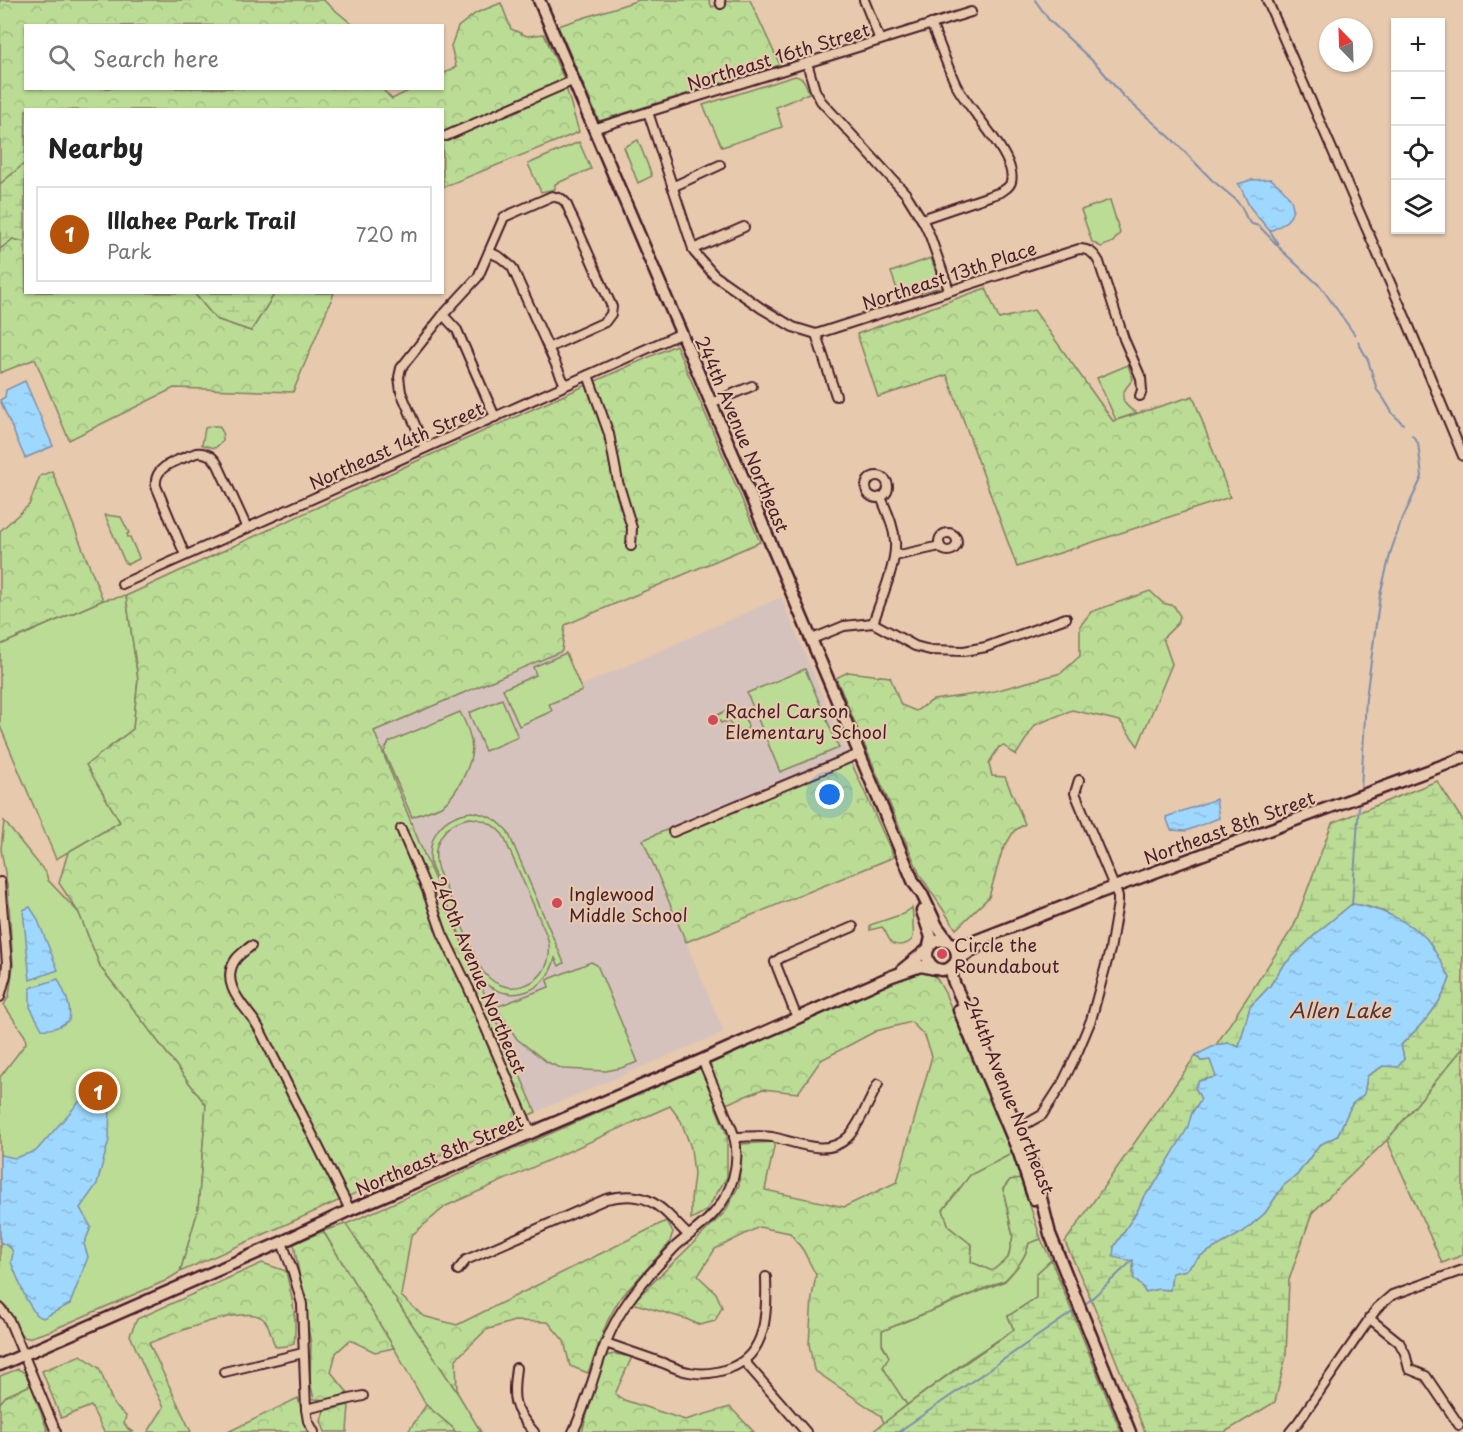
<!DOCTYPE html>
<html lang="en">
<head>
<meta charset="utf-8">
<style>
  body { margin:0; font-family:"Playpen Sans",sans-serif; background:#f2f2f2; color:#222 }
  .controls { position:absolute; right:18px; top:18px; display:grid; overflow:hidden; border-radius:0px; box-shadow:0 2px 4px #0004 }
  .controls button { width:54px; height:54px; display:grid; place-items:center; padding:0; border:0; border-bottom:2px solid #e0e0e0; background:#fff; color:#222; font:30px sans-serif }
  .compass { position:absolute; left:1319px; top:18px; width:54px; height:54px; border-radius:50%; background:#fff; box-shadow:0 2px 4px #0004; rotate:337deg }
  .you { position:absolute; left:830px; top:795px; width:21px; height:21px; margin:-15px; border:4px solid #fff; border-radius:50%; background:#1a73e8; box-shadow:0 0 0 9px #1a73e833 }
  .badge { display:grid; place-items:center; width:39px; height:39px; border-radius:50%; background:#b45309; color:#fff; font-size:20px; font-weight:700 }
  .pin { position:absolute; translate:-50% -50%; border:3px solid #fff; box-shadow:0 2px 6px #0006 }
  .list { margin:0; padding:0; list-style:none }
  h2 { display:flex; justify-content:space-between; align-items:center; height:78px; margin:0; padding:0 24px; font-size:26px }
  h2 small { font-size:20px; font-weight:400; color:#767676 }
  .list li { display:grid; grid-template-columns:39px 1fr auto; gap:18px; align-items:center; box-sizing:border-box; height:96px; margin:0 12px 12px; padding:0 12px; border:2px solid #e0e0e0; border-radius:0px }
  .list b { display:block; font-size:22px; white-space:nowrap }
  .list p { margin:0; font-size:20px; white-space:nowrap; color:#767676 }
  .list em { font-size:20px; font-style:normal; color:#767676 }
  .icon { flex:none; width:33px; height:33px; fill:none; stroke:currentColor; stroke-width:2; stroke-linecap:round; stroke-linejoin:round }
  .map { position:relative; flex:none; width:1463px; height:1432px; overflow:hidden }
  .search { position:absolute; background:#fff; box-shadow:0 2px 4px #0004; left:24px; top:24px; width:420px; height:66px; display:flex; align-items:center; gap:15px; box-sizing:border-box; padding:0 21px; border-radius:0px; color:#767676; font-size:22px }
  .panel { position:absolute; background:#fff; box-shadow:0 2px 4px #0004; left:24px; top:108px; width:420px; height:186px; border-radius:0px }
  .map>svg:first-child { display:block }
  .built { fill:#d6c2bd }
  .green { fill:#badc95; stroke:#827e60; stroke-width:1.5; fill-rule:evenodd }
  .forest { fill:url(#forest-crowns); stroke:#827e60; stroke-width:1.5 }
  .wetland { fill:url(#wetland-marsh); stroke:#827e60; stroke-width:1.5 }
  .water { fill:url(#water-ripples); stroke:#7d8eaa; stroke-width:1.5 }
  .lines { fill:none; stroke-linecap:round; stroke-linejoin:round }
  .stream { stroke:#7d8eaa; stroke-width:2 }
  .street-casing { stroke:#4a1f2b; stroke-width:12 }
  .secondary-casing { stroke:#4a1f2b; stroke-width:15 }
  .street { stroke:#e7c9ad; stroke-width:8 }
  .secondary { stroke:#e7c9ad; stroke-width:10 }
  .poi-dot { fill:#d1495b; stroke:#e7c9ad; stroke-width:2 }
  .labels { text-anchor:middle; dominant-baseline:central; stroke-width:4.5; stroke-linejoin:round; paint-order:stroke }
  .street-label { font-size:18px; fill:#4a1f2b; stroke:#e7c9ad }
  .poi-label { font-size:18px; fill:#4a1f2b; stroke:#e7c9ad; text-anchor:start }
  .water-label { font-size:20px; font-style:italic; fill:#523240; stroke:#e7c9ad }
</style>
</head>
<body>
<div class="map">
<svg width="1463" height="1432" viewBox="0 0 1463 1432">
  <defs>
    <pattern id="forest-crowns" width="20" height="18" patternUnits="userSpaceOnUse" patternTransform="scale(1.5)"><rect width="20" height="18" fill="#badc95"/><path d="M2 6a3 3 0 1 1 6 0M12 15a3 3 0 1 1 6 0" fill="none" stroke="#a1bc81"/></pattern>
    <pattern id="wetland-marsh" width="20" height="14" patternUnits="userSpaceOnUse" patternTransform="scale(1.5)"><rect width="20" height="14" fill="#badc95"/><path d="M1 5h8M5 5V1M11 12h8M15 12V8" fill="none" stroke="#a1bc81"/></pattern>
    <pattern id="water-ripples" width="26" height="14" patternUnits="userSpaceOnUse" patternTransform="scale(1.5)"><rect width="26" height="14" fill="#9fd8ff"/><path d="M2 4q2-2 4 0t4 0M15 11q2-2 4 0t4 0" fill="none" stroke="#8ab9db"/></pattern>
  </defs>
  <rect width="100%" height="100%" fill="#e7c9ad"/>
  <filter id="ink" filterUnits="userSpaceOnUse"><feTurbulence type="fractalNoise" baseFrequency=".0167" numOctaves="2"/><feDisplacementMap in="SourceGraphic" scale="12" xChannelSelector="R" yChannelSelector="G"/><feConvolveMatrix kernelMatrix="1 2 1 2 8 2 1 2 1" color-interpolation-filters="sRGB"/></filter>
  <g filter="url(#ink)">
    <path class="built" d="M781 597 847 753 643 840 724 1032 536 1112 428 864 374 731 562 651 578 687Z"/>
    <g class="green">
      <path d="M795 76C806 79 805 83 809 93L776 107 782 127 722 147 703 105Z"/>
      <path d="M638 140 652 176 638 183 624 147Z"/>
      <path d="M579 142 591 169 555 184V189L541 192 528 164Z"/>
      <path d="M1110 200 1120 233 1113 242 1101 247 1092 242 1081 210Z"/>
      <path d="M931 258 939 281 936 288 900 298 891 272Z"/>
      <path d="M1128 365 1133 379C1131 382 1128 385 1126 388 1118 399 1127 408 1137 413L1116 420 1097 378Z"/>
      <path d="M212 426H219L222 431 223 441 215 448 202 445 205 428Z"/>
      <path d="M105 515 121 517 129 533 127 534 128 537H130L136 551V552H137L139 558V559L128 564 125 563Z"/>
      <path d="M126 596 138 679 133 729 87 765 120 822 56 859 0 726V645L103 600Z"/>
      <path d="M566 653 582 691 549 704 552 711 519 726 503 689 536 675 533 667Z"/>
      <path d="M805 669 839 748 780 772 747 693Z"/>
      <path d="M502 699 518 737 485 751 469 713Z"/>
      <path d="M725 711C737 711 748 716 748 729L741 731 732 729C732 723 727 720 721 723L716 716Z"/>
      <path d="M460 712C476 742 476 757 458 787 454 793 449 801 443 805 434 810 422 813 412 817L384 752 389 742Z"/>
      <path d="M472 812C487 814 499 820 508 832L564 963 559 966 555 958C546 997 501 1006 477 975L431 866C426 836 443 815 472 812ZM470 818C484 819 494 824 503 835L547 936C562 983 502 1008 479 965L438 870C430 845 444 822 470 818Z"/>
      <path d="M4 821 46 873 48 880 79 913 101 968 132 1007 206 1105 198 1210 180 1272 165 1281 50 1331 28 1338 24 1337 20 1333 7 1307 0 1301V1077L26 1043 25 1036 4 1005 9 996 13 966 8 891 1 849Z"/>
      <path d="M912 908C913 913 913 917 913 922 913 934 917 942 901 945 898 945 895 945 892 943 888 939 886 931 882 927L870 930V925L903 914Z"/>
      <path d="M591 962 597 965 638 1062 621 1068 606 1071 563 1069 547 1062 517 1039 496 1007 549 987 547 980Z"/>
      <path d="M1013 1153 1021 1178 1010 1180 1003 1189 1013 1236 1008 1258 992 1271 971 1262 972 1245 949 1227 943 1210 970 1175Z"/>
      <path d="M346 1224 457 1392 481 1432H455L453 1428 426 1405 394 1348 323 1231Z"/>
      <path d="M1041 1239 1051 1260 1036 1274V1298L1008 1316 1014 1330 970 1358 907 1405 889 1379 883 1366 889 1357 882 1344V1331L1005 1281C1016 1269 1025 1259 1029 1243Z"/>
      <path d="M18 1369 25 1373 31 1385 6 1396 0 1403V1376Z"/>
    </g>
    <g class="forest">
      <path d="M0 0H323L353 25 26 26V88H381L392 99 412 89 442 88 443 74 456 67 451 46 458 27 476 13 501 3 511 29 527 36 544 34 563 77 579 132 443 187 442 110H26L25 163 0 184Z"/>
      <path d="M639 0H709L712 7 733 0H750L780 65 599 121 558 26Z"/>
      <path d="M13 239 25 242 26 292 194 293 216 319 251 331 275 293H334L293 392 174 388 69 440 35 359 0 373V249Z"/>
      <path d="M986 288 999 319 1034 310 1113 421 1193 396 1230 497 1017 567 947 375 878 397 857 334Z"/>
      <path d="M676 345 760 542 565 625 562 651 374 731 428 864 536 1112 180 1272 198 1210 206 1105 132 1007 101 968 79 913 59 883 68 852 120 822 86 765 133 729 138 679 126 596 417 461Z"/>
      <path d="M52 471 103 600 0 645V531L29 505 40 476Z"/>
      <path d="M1150 591 1163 603 1174 606 1180 616 1178 623 1163 638 1172 664 1138 746 1120 721 1072 710 1035 725 1016 755 1004 746 999 747 989 763 992 776 1005 777 1025 824 1014 831 1002 851 989 897 956 929 920 875 836 678 848 672 890 677 901 705 916 711 933 700 991 692 1061 673 1080 656V626L1091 612Z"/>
      <path d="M847 753 894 857 686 942 643 840Z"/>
      <path d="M925 971 936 977 945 993 1013 1153 970 1175 943 1210 949 1227 972 1245 971 1262 992 1271 1008 1258 1013 1236 1003 1189 1010 1180 1021 1178 1041 1239 1029 1243C1025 1259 1016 1269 1005 1280L882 1331V1344L889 1357 883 1367 890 1379 907 1405 884 1423 881 1416 814 1370 809 1344 812 1297 816 1275 803 1250 790 1233 759 1227 715 1249 698 1276 716 1293 722 1307 715 1321 700 1325 686 1319 632 1303 725 1212 739 1185 741 1144 775 1142 765 1190 844 1207 897 1182 932 1056 925 1036 911 1022 876 1031 821 1060 798 1093 763 1089 716 1108 727 1135V1177L706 1211 691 1219V1200L694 1174 691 1148 681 1121 670 1106 446 1206 411 1236 401 1296 423 1316 457 1325 666 1221 673 1232 669 1244 619 1300 607 1322 588 1373 570 1366 564 1341 548 1322 514 1321 486 1330 456 1359 457 1392 346 1224 907 976Z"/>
      <path d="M1463 1048V1255L1442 1263 1387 1140Z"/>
      <path d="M323 1231 394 1348 375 1352 350 1340 336 1353 331 1372 348 1393 328 1400 314 1399 310 1382 311 1344 294 1244Z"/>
      <path d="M262 1263 286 1271C291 1294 298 1319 294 1343L287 1346 276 1347C270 1338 271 1324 262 1318 244 1304 170 1335 149 1343L191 1432H148L164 1407 147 1374 130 1335 137 1319Z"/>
      <path d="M615 1354 632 1357 615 1394 624 1400 685 1420 730 1407 754 1432H582L604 1356Z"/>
      <path d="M81 1355 99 1368 114 1405 126 1416 124 1423 128 1429 134 1432H104L91 1406 61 1418 42 1371Z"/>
      <path d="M31 1385 48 1432H0V1403L6 1396Z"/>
      <path d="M298 1398 305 1422 311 1432H228Z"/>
      <path d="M349 1405 347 1432H325L321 1421 324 1411Z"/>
      <path d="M426 1405 453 1428 455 1432H408Z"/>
    </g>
    <g class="wetland">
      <path d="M25 163V242L13 239 0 249V184Z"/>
      <path d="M194 293H275L251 331 216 319Z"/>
      <path d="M1437 781 1463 821V1048L1387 1140 1312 1213 1289 1280 1286 1356 1275 1402 1225 1432H1145L1092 1301 1065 1242 1196 1055 1201 1061 1210 1060 1217 1077 1199 1081 1195 1087 1201 1099 1192 1113 1188 1129 1153 1187 1144 1196 1138 1210 1114 1247 1133 1261 1134 1279 1142 1286 1145 1292 1158 1289 1170 1290 1172 1273 1186 1270 1200 1256 1243 1232 1265 1213 1283 1186 1297 1175 1319 1145 1337 1136 1352 1104 1364 1094 1367 1076 1383 1066 1404 1059 1401 1045C1421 1025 1441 1006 1450 978L1441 964 1387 913 1366 906 1352 904 1320 930 1282 967 1270 986 1250 1007 1239 1047 1229 1043 1216 1045 1294 926 1332 823Z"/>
      <path d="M1051 1260 1121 1432H872C918 1396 965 1362 1014 1330L1008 1316 1036 1298V1274Z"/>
    </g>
    <g class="water">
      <path d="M1271 179C1295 197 1305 216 1270 231 1263 223 1256 215 1250 207 1245 199 1244 191 1238 184L1251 180Z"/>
      <path d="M25 381 53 446 25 458 0 400 5 397 6 390Z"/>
      <path d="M1216 799 1219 818 1186 831 1171 830 1166 817Z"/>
      <path d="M1352 904C1377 907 1406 920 1425 937 1432 944 1444 968 1450 978 1441 1006 1421 1025 1401 1045L1404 1059 1398 1067 1383 1066 1367 1076 1364 1094 1352 1104 1337 1136 1319 1145 1297 1175 1283 1186 1265 1213 1243 1232 1200 1256 1186 1270 1172 1273 1170 1290 1158 1289 1145 1292 1142 1286 1134 1279 1133 1261 1113 1257 1114 1247 1138 1210 1144 1196 1153 1187 1187 1129 1192 1113 1201 1099 1195 1087 1199 1081 1216 1077 1210 1060 1201 1061 1196 1055 1216 1045 1229 1043 1239 1047 1250 1007 1270 986 1282 967 1320 930Z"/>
      <path d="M30 907 37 918 58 970 30 980 23 910Z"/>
      <path d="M58 979C64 992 72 1005 69 1020 61 1027 53 1030 42 1029L30 1007V988Z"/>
      <path d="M94 1085 116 1089 118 1095 110 1103 109 1140 97 1184 80 1208 91 1227 84 1244 88 1257 70 1304 43 1318 36 1315 26 1299 11 1262 13 1253 11 1248 0 1242V1155L15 1158 36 1151Z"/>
    </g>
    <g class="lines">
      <g class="stream">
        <path d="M1035 0 1049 20 1098 66 1123 96 1171 138 1212 180 1235 199 1242 208 1247 219 1252 224 1259 226 1281 249"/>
        <path d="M1270 231 1278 244"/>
        <path d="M1280 249 1321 287 1355 335"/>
        <path d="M1358 342 1368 360 1377 390 1384 399 1393 414 1403 424"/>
        <path d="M1361 789 1366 698 1380 595 1391 551 1401 522 1422 477 1418 443 1412 435"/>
        <path d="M1352 905 1359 806"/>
        <path d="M1082 1306 1089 1301 1133 1260"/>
        <path d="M898 1432 1077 1309"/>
      </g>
      <defs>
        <g id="street">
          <path d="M720 0 721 4"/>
          <path d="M864 0 880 40"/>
          <path d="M1267 0 1406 319 1463 456"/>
          <path d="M807 63 815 90 821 101 906 194 924 223 930 236 949 290"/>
          <path d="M648 112 694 252 714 275 761 308 793 327 816 334"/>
          <path d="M593 129 971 12"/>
          <path d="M446 136 572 81"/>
          <path d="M672 187 720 165"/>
          <path d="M922 219 1001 192C1005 189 1010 187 1011 182 1018 158 967 108 956 85 947 66 940 44 931 24"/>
          <path d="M693 249 744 227"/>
          <path d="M489 252 500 257 512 267 565 385"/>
          <path d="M443 315 457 330 495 417"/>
          <path d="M816 334 1079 249C1089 249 1094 253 1099 262L1124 339 1141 378 1142 390 1140 396"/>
          <path d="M816 334 836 396"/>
          <path d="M588 375 609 434 618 482 632 528 631 546"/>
          <path d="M711 403 752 386"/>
          <path d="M425 448 401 392 399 377 401 368 443 315 478 277 504 217 552 196 562 199 566 203 612 307 611 314 605 322 548 348"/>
          <circle cx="877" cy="487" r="11"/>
          <circle cx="948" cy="542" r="9"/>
          <path d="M185 555 156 486C153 465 180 460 196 453 207 452 213 456 218 465L247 528"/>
          <path d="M895 556 940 546"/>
          <path d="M122 584 682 333"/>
          <path d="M873 623C880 603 897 562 895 542 894 526 887 512 881 497"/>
          <path d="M812 639 844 626 873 623 915 646 930 650 964 651 986 647 1066 618"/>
          <path d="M401 829 427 890 442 933 469 989 531 1133"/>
          <path d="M673 832 859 754"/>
          <path d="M0 882 7 963 6 975 0 997"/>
          <path d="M251 946C246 950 240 954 236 959 220 981 240 1002 253 1019 257 1024 260 1030 263 1036L350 1210"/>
          <path d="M797 1018 775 962 782 957 853 927"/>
          <path d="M1015 1130 1042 1115 1062 1084 1078 1051 1091 1020 1110 950 1118 903V896L1075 793 1079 780"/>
          <path d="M734 1137C747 1137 760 1135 772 1137 796 1142 828 1158 848 1137 859 1126 870 1099 878 1084"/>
          <path d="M282 1242 293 1272 302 1304 306 1409 308 1421 314 1432"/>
          <path d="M458 1270 466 1260 606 1199C650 1189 660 1207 688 1235"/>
          <path d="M0 1308 9 1320 56 1432"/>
          <path d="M1369 1318 1399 1342 1405 1353 1409 1369 1426 1376 1459 1425"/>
          <path d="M606 1343C625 1350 644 1356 663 1363 671 1366 680 1371 689 1372 703 1375 717 1373 730 1368 768 1354 767 1311 766 1277"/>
          <path d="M744 1361 806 1432"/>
          <path d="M516 1368C512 1399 512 1408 534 1432"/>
          <path d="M224 1372 303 1353"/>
          <path d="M306 1409 363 1396"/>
          <path d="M573 1432C593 1392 598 1347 623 1309 638 1286 657 1266 676 1246 688 1235 703 1226 714 1213 732 1193 741 1163 734 1136 732 1127 727 1119 724 1111 717 1094 710 1077 702 1060"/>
          <path d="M1290 1432 1299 1421 1377 1308 1392 1295 1463 1270"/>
        </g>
        <g id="secondary">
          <path d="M539 0 741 473 914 883 922 894 937 926 948 941"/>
          <path d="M922 911 931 937 929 946"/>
          <path d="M951 943C958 950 960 961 951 967 937 977 920 959 930 946 939 934 950 945 961 945 964 945 967 943 970 943L1101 892 1463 758"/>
          <path d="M956 961 984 943"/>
          <path d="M953 965 952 976 954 983 985 1051 1027 1151 1034 1170 1050 1234 1130 1432"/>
          <path d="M903 969 928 949"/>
          <path d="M959 1010 1019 1153 1034 1199"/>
          <path d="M0 1365 282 1242 350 1210 702 1060 892 976 921 966 935 969"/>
        </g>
      </defs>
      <use href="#street" class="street-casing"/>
      <use href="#secondary" class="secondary-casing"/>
      <use href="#street" class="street"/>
      <use href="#secondary" class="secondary"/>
    </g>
  </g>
  <g class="poi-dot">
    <circle cx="713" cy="720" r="6"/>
    <circle cx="557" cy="903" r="6"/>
    <circle cx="942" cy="954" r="6"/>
  </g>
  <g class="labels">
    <g class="street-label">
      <text transform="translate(778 56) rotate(-17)">Northeast 16th Street</text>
      <text transform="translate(949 275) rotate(-18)">Northeast 13th Place</text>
      <text transform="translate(743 434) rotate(67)">244th Avenue Northeast</text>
      <text transform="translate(396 445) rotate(-24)">Northeast 14th Street</text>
      <text transform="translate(1229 827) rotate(-20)">Northeast 8th Street</text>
      <text transform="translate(480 975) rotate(67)">240th Avenue Northeast</text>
      <text transform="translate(1010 1095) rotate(68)">244th Avenue Northeast</text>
      <text transform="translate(439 1154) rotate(-23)">Northeast 8th Street</text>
    </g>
    <g class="poi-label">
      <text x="725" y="710">Rachel Carson<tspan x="725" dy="21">Elementary School</tspan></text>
      <text x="569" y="893">Inglewood<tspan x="569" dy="21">Middle School</tspan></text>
      <text x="954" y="944">Circle the<tspan x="954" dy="21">Roundabout</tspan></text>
    </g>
    <g class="water-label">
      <text x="1340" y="1010">Allen Lake</text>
    </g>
  </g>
</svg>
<div class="controls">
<button>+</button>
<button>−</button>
<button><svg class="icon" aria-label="locate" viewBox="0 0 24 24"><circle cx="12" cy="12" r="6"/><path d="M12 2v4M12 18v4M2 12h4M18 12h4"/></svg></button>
<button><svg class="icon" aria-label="layers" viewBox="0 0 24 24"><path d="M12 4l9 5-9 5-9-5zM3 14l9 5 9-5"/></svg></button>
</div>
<svg class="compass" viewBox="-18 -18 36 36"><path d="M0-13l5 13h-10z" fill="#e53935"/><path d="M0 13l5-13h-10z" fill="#767676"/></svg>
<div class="you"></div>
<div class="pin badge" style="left:98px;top:1091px">1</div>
<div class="search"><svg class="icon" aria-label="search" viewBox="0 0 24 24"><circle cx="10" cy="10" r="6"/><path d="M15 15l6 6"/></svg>Search here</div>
<section class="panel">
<h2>Nearby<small></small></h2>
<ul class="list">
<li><span class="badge">1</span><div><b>Illahee Park Trail</b><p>Park</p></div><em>720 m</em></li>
</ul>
</section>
</div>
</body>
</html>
